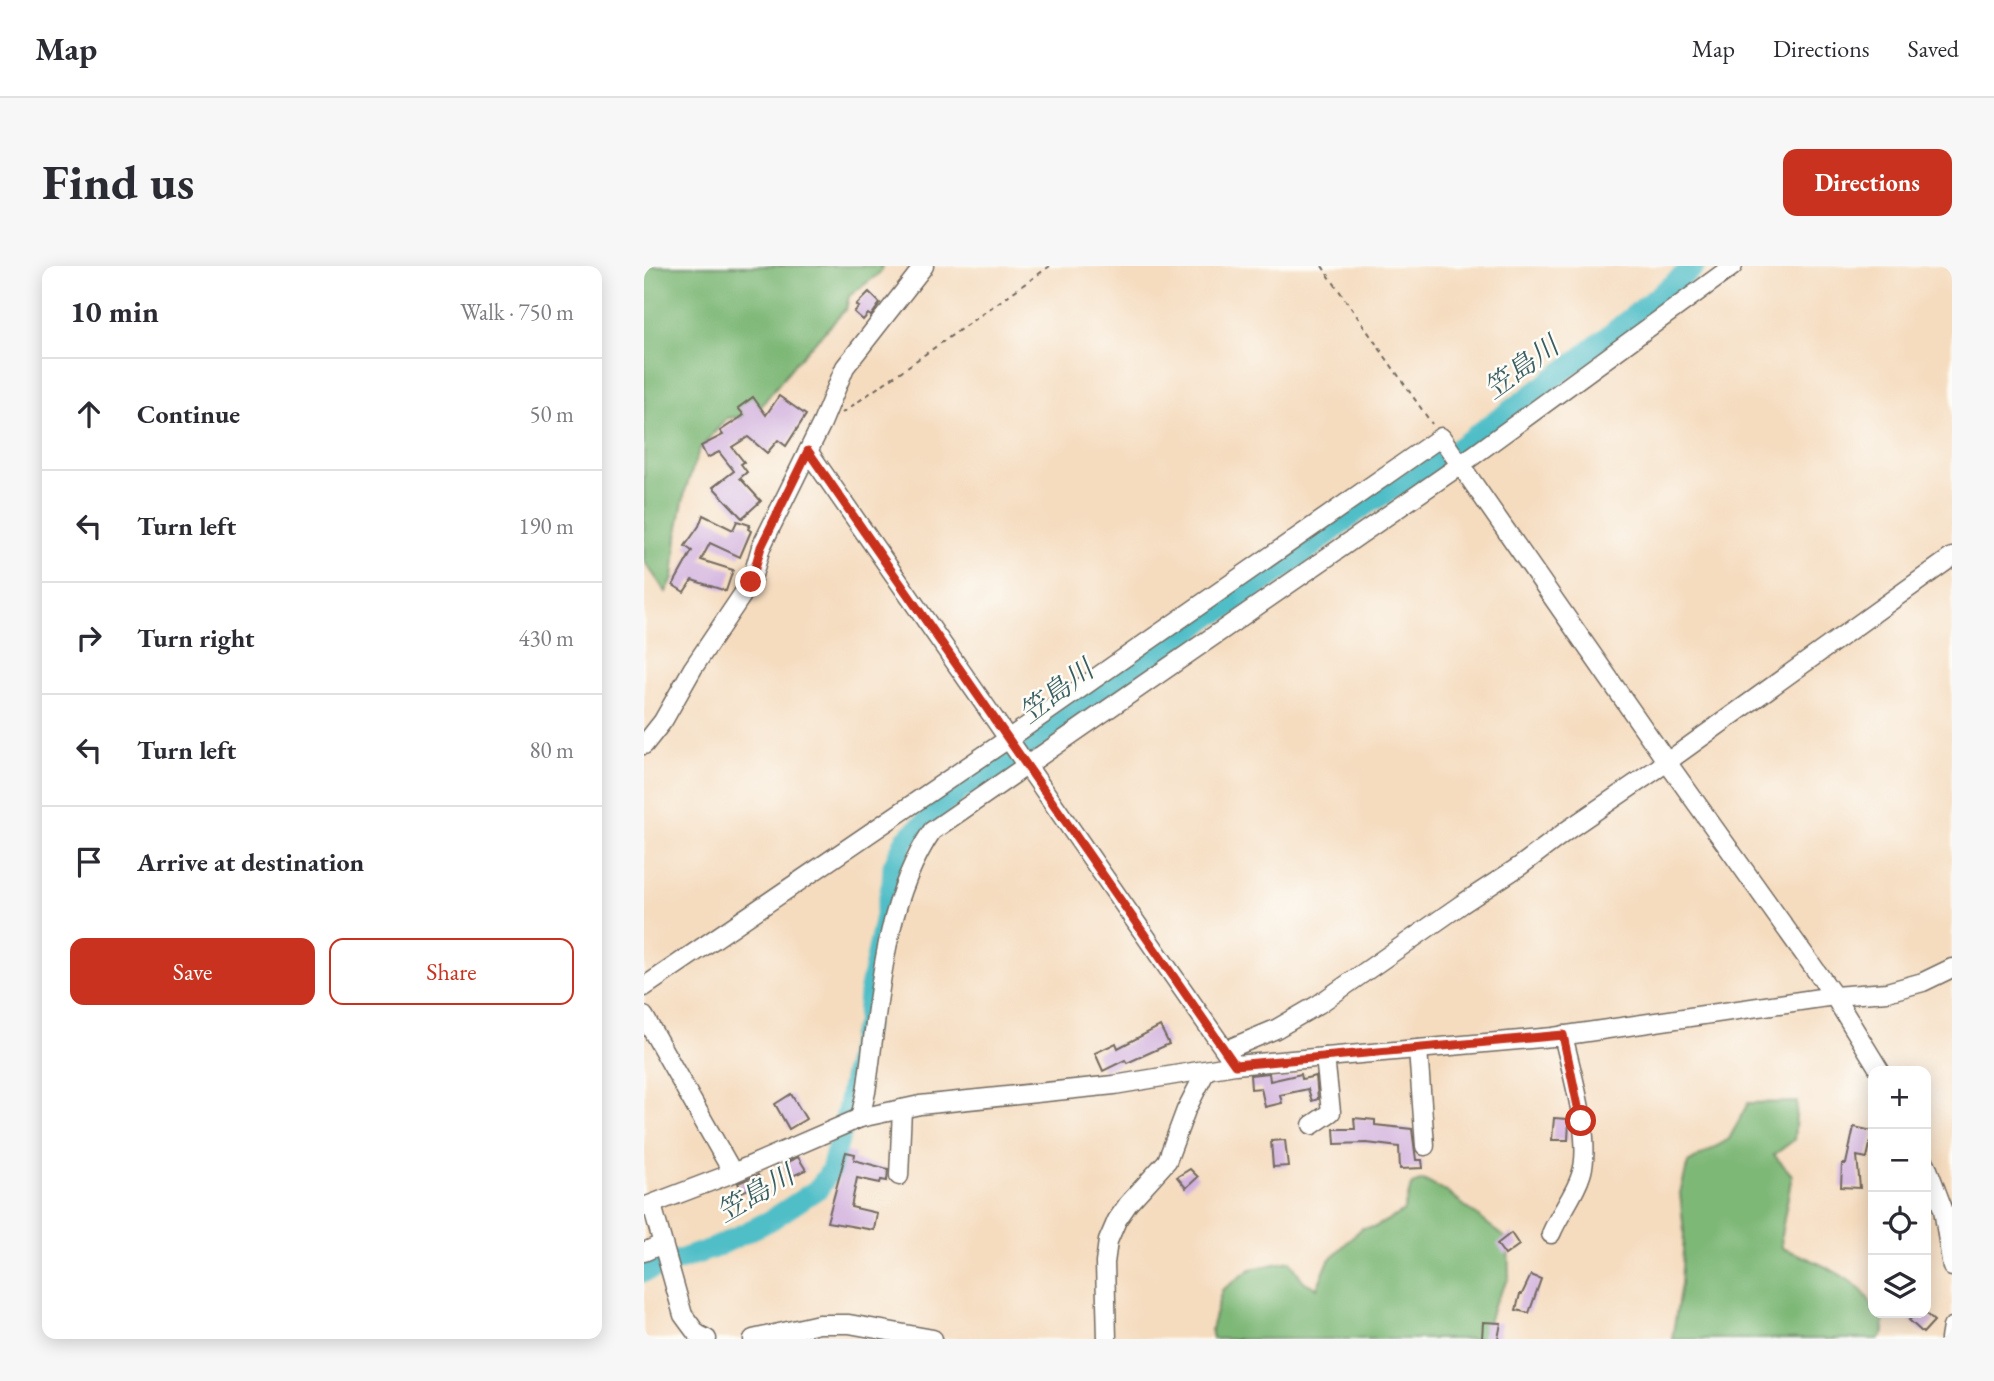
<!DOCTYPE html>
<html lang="en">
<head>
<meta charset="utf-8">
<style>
  body { margin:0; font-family:"EB Garamond","Noto Serif JP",serif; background:#f7f7f7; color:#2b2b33 }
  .controls { position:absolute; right:21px; bottom:21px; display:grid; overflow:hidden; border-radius:14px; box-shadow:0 4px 18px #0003 }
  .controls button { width:63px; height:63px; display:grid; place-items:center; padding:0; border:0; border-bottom:2px solid #e1e1e2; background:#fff; color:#2b2b33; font:35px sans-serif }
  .stop { position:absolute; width:21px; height:21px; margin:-16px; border:5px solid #c8321e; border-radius:50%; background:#fff }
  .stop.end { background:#c8321e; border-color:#fff; box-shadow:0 2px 7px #0008 }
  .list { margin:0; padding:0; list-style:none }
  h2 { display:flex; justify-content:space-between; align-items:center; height:91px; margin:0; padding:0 28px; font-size:30px }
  h2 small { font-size:23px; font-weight:400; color:#7c7c81 }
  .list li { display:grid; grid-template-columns:46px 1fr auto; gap:21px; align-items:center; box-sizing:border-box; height:112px; padding:0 28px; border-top:2px solid #e1e1e2 }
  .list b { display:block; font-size:26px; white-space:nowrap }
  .list em { font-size:23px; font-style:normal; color:#7c7c81 }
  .actions { display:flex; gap:14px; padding:21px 28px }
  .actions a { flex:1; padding:16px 0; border:2px solid #c8321e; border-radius:14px; text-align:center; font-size:24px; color:#c8321e }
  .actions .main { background:#c8321e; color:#fff }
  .icon { flex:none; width:38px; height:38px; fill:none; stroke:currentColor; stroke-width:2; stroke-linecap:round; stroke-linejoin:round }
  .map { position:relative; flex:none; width:1308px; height:1073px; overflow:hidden; border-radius:14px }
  header { display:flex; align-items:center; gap:42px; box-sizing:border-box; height:98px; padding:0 35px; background:#fff; border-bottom:2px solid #e1e1e2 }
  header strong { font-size:33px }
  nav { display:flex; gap:38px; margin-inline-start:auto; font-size:24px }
  .intro { display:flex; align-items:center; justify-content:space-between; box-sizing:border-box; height:168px; padding:0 42px }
  h1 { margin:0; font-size:49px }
  .button { padding:18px 32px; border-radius:14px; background:#c8321e; color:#fff; font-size:24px; font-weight:700 }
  main { display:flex; gap:42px; padding:0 42px }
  aside { flex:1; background:#fff; border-radius:14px; box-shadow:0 4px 18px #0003 }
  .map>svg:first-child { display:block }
  .forest { fill:#7eb877; stroke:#547251; stroke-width:2 }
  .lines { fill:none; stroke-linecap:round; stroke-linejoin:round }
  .river { stroke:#50bec7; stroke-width:21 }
  .building { fill:#d2b1de }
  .minor-casing { stroke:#72695f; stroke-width:21 }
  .path { stroke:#72695f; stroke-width:2; stroke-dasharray:5 5; stroke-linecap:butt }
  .minor { stroke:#fff; stroke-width:18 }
  .route { stroke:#c8321e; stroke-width:9 }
  .labels { text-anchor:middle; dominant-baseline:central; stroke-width:5; stroke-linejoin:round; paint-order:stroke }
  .water-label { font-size:28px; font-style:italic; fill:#385e62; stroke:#fdfcf7 }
</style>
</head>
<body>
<header>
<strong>Map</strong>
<nav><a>Map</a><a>Directions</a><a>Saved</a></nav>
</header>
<div class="intro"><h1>Find us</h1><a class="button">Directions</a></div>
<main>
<aside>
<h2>10 min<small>Walk · 750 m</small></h2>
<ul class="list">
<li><svg class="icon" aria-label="ahead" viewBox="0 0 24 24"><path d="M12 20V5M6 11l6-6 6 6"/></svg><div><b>Continue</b></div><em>50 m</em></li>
<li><svg class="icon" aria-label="left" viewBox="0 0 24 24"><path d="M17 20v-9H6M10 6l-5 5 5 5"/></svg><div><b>Turn left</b></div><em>190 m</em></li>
<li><svg class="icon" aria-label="right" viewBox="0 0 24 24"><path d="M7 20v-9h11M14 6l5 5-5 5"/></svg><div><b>Turn right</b></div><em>430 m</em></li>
<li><svg class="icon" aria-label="left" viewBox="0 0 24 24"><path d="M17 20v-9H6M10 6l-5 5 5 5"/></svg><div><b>Turn left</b></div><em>80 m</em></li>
<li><svg class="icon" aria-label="arrive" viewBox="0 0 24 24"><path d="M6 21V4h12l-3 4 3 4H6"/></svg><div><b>Arrive at destination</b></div></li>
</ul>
<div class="actions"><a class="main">Save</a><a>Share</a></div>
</aside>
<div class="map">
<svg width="1308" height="1073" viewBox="0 0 1308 1073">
  <rect width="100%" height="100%" fill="#fdfcf7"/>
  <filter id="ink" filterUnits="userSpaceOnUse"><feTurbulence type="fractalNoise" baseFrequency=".0143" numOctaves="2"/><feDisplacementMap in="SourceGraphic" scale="14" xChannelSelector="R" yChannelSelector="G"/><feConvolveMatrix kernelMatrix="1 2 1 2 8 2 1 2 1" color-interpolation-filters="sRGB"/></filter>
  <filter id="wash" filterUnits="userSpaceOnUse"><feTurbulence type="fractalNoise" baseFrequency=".00686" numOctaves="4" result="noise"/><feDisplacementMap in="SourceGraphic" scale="28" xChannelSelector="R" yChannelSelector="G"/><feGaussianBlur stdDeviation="1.57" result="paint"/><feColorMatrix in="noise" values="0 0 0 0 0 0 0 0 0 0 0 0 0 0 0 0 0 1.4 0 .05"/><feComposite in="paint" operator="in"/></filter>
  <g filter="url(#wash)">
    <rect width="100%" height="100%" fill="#f5dcbf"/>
    <g class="forest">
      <path d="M0 0H238L236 7 205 30 202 43 152 96 109 150 83 152 55 184 41 225 34 261 29 312 22 326 0 295Z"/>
      <path d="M1153 836 1150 874 1130 889 1148 909 1137 969 1138 982C1162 991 1229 1017 1229 1047H1236L1239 1050 1240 1067 1235 1073H1028L1037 1018 1040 967 1036 927 1044 897 1085 873 1104 837Z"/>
      <path d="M779 914 803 926 864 974 865 1012 849 1040 839 1073H569L567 1063 578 1024 607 1003 646 995 660 1016 673 1022 685 994 718 962 731 961 759 946 768 918Z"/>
    </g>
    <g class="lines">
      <path class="river" d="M0 1006 70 982 127 954 175 922 187 904 203 845 217 771 222 760 225 727 248 616 249 600 261 574 318 523 353 505 434 441 470 420 544 368 564 351 583 342 646 298 722 239 791 199 933 95 1051 0"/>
    </g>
    <g id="blocks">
      <g class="building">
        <path d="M225 26 236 37 227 50 224 48 219 54 210 46 215 41 212 39Z"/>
        <path d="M135 130 162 149 142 180 134 174 123 187 104 171 88 181 100 196 97 198 103 206 96 212 117 235 98 252 69 221 90 205 75 186 63 192 57 180 79 169 76 165 100 149 94 142 109 131 122 149Z"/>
        <path d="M59 249 89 264 93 255 106 259 104 263 107 265 96 291 66 277 57 294 89 304 82 325 48 314 40 326 29 319 48 285 41 280 55 260Z"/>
        <path d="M516 760 525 778 483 797 481 794 459 805 451 787 472 777 474 782Z"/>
        <path d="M625 807 626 815 657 808 658 813 672 810 674 833 668 835 664 823 636 829 638 837 621 841 617 822 607 823 606 809Z"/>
        <path d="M147 828 162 853 145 863 131 838Z"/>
        <path d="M710 852 731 854V859L768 863 772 894H778L779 902 756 903 755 881 723 877 691 878 690 863H711Z"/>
        <path d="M910 852 923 853V856H925L924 874H908Z"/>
        <path d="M1210 861 1229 865 1223 892 1213 890 1216 922 1197 921 1198 898H1202Z"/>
        <path d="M641 874 644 900 629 901 627 875Z"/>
        <path d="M202 886 211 888 210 894 244 903 243 915 237 914 236 917 213 912 207 941 233 947 230 964 183 956Z"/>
        <path d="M154 891 162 904 146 911 139 898Z"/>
        <path d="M546 903 554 911 542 922 533 911Z"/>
        <path d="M114 909 118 917 98 926 94 917Z"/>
        <path d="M867 967 875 979 861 989 853 978Z"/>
        <path d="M887 1009 897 1013 885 1047 872 1044 876 1028H878Z"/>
        <path d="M1273 1047H1281L1290 1055 1279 1067 1265 1054Z"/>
        <path d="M839 1056 857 1057 854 1073H838Z"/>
      </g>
    </g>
  </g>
  <g filter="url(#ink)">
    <use href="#blocks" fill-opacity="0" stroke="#72695f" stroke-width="2"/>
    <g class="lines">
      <defs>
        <g id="minor">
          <path d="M164 185 587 793"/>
          <path d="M0 479 19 455 49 402 107 316 117 281 178 157 201 101 280 0"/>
          <path d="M0 721 364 473 797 171 1023 496 1190 730 1236 805"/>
          <path d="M0 750 89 907"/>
          <path d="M774 783 781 880"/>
          <path d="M582 784 632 763 675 738 818 638 876 600 925 563 1023 496 1308 291"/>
          <path d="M216 852 222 826C235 739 238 639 288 565L815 200 1089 0"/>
          <path d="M668 859 687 846 681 791"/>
          <path d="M1282 898 1299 943 1308 1001"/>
          <path d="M255 910 258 843"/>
          <path d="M8 939 39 1049 53 1068 63 1073"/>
          <path d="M0 941 89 907 216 852 276 839 470 819 591 799 909 771 1190 730 1243 726 1279 716 1308 702"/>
          <path d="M907 968C915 948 931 929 937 909 949 875 927 805 919 769"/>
          <path d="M0 986 18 978"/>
          <path d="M109 1073 175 1058H205L289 1073"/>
          <path d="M463 1073 461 997 464 975 473 954 484 938 523 895 542 844 562 805"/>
          <path d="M1306 1073 1308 1061"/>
        </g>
      </defs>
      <use href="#minor" class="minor-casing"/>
      <g class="path">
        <path d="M678 0 788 158"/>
        <path d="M198 147 406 0"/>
      </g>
      <use href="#minor" class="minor"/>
    </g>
  </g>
  <g class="lines" filter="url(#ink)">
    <path class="route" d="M107 316 117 281 164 185 591 799 919 769 937 855"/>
  </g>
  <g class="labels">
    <g class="water-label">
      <text transform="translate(877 101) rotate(-36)">笠島川</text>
      <text transform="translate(412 425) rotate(-37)">笠島川</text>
      <text transform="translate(111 927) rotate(-30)">笠島川</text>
    </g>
  </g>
</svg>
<div class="controls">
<button>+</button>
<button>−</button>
<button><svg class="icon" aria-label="locate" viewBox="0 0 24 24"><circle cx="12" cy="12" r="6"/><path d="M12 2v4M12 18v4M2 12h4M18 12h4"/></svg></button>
<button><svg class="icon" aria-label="layers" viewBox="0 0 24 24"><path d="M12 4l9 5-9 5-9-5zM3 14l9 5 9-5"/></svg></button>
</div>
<div class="stop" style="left:937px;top:855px"></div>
<div class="stop end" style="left:107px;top:316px"></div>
</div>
</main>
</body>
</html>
